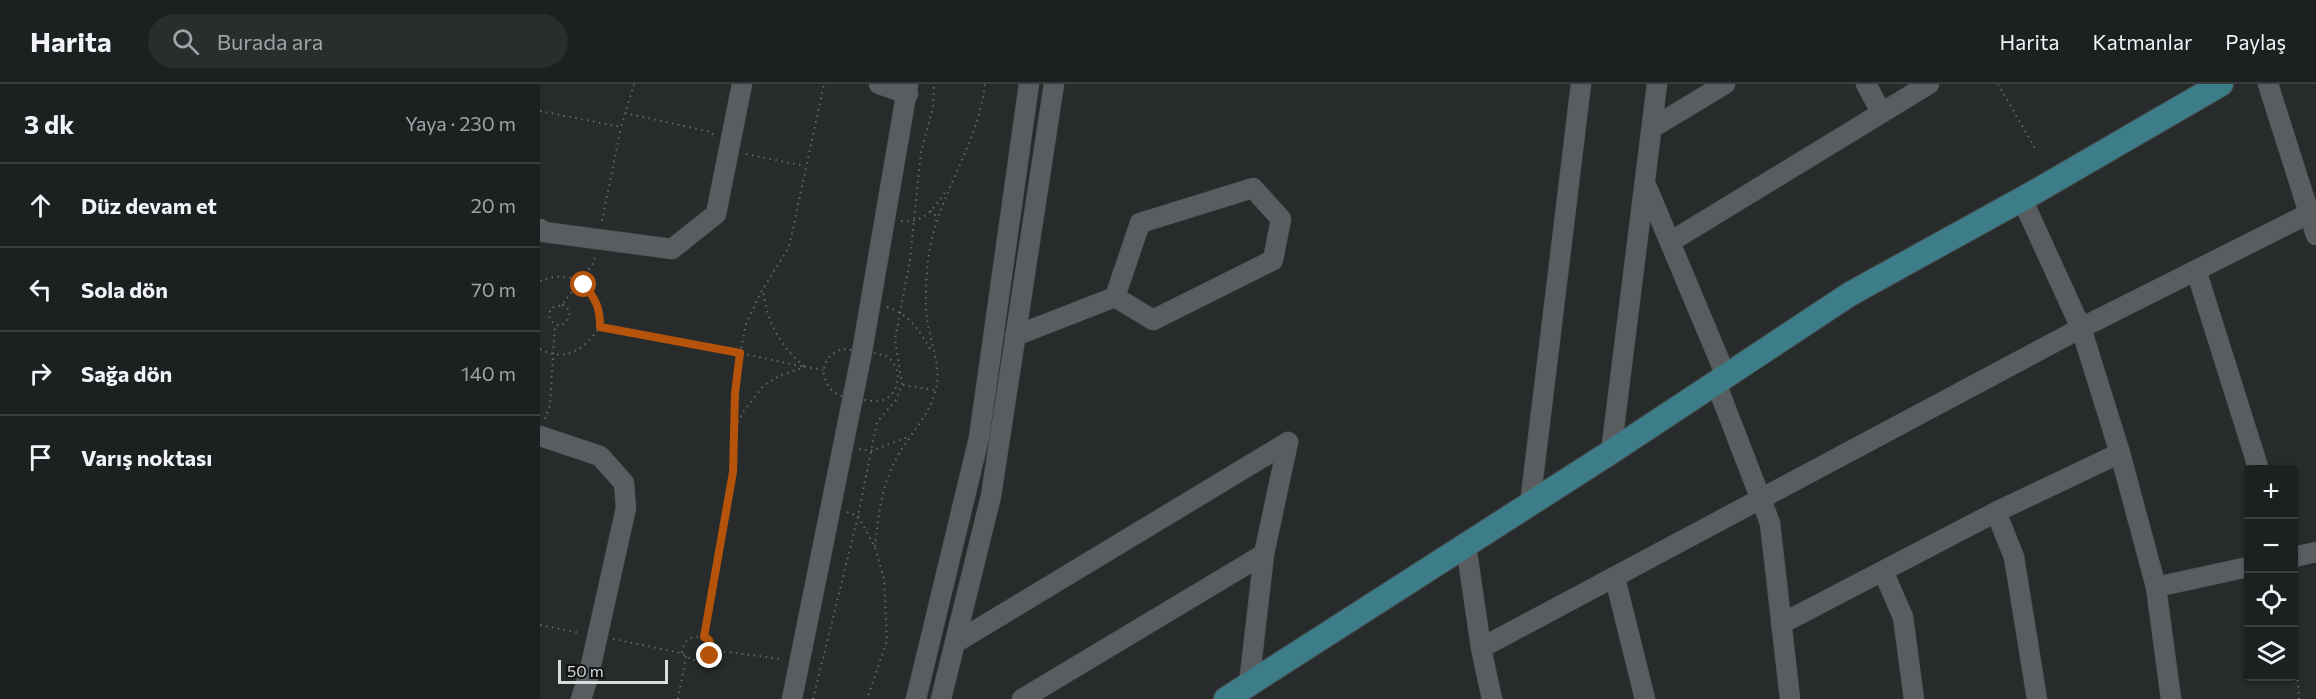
<!DOCTYPE html>
<html lang="tr">
<head>
<meta charset="utf-8">
<style>
  body { margin:0; font-family:Commissioner,sans-serif; background:#2a2d2e; color:#f1f3f6 }
  .controls { position:absolute; right:18px; bottom:18px; display:grid; overflow:hidden; border-radius:6px; box-shadow:0 2px 4px #0004 }
  .controls button { width:54px; height:54px; display:grid; place-items:center; padding:0; border:0; border-bottom:2px solid #3b3e3f; background:#1d2021; color:#f1f3f6; font:30px sans-serif }
  .scale { position:absolute; left:18px; bottom:15px; width:110px; box-sizing:border-box; padding-left:6px; border:3px solid #d9dbdc; border-top:0; font-size:16px; line-height:21px; white-space:nowrap; color:#d9dbdc; -webkit-text-stroke:4px #111314; paint-order:stroke }
  .stop { position:absolute; width:18px; height:18px; margin:-14px; border:4px solid #b45309; border-radius:50%; background:#fff }
  .stop.end { background:#b45309; border-color:#fff; box-shadow:0 2px 6px #0008 }
  .list { margin:0; padding:0; list-style:none }
  h2 { display:flex; justify-content:space-between; align-items:center; height:78px; margin:0; padding:0 24px; font-size:26px }
  h2 small { font-size:20px; font-weight:400; color:#a0a3a5 }
  .list li { display:grid; grid-template-columns:39px 1fr auto; gap:18px; align-items:center; box-sizing:border-box; height:84px; padding:0 24px; border-top:2px solid #3b3e3f }
  .list b { display:block; font-size:22px; white-space:nowrap }
  .list em { font-size:20px; font-style:normal; color:#a0a3a5 }
  .icon { flex:none; width:33px; height:33px; fill:none; stroke:currentColor; stroke-width:2; stroke-linecap:round; stroke-linejoin:round }
  .map { position:relative; flex:none; width:1776px; height:615px; overflow:hidden }
  header { display:flex; align-items:center; gap:36px; box-sizing:border-box; height:84px; padding:0 30px; background:#1d2021; border-bottom:2px solid #3b3e3f }
  header strong { font-size:28px }
  nav { display:flex; gap:33px; margin-inline-start:auto; font-size:21px }
  .search { width:420px; height:54px; background:#2a2d2e; display:flex; align-items:center; gap:15px; box-sizing:border-box; padding:0 21px; border-radius:33px; color:#a0a3a5; font-size:22px }
  main { display:flex }
  aside { flex:1; background:#1d2021 }
  .map>svg:first-child { display:block }
  .lines { fill:none; stroke-linecap:round; stroke-linejoin:round }
  .minor-casing { stroke:#444848; stroke-width:21 }
  .major-casing { stroke:#444848; stroke-width:26 }
  .path { stroke:#646768; stroke-width:2; stroke-dasharray:1.5 4.5; stroke-linecap:butt }
  .minor { stroke:#595d5f; stroke-width:20 }
  .major { stroke:#3d7d8a; stroke-width:24 }
  .route { stroke:#b45309; stroke-width:8 }
</style>
</head>
<body>
<header>
<strong>Harita</strong>
<div class="search"><svg class="icon" aria-label="search" viewBox="0 0 24 24"><circle cx="10" cy="10" r="6"/><path d="M15 15l6 6"/></svg>Burada ara</div>
<nav><a>Harita</a><a>Katmanlar</a><a>Paylaş</a></nav>
</header>
<main>
<aside>
<h2>3 dk<small>Yaya · 230 m</small></h2>
<ul class="list">
<li><svg class="icon" aria-label="ahead" viewBox="0 0 24 24"><path d="M12 20V5M6 11l6-6 6 6"/></svg><div><b>Düz devam et</b></div><em>20 m</em></li>
<li><svg class="icon" aria-label="left" viewBox="0 0 24 24"><path d="M17 20v-9H6M10 6l-5 5 5 5"/></svg><div><b>Sola dön</b></div><em>70 m</em></li>
<li><svg class="icon" aria-label="right" viewBox="0 0 24 24"><path d="M7 20v-9h11M14 6l5 5-5 5"/></svg><div><b>Sağa dön</b></div><em>140 m</em></li>
<li><svg class="icon" aria-label="arrive" viewBox="0 0 24 24"><path d="M6 21V4h12l-3 4 3 4H6"/></svg><div><b>Varış noktası</b></div></li>
</ul>
</aside>
<div class="map">
<svg width="1776" height="615" viewBox="0 0 1776 615">
  <rect width="100%" height="100%" fill="#272b2c"/>
  <g class="lines">
    <defs>
      <g id="minor">
        <path d="M339 0 368 10"/>
        <path d="M1326 0 1341 28"/>
        <path d="M1728 0 1776 151"/>
        <path d="M1112 44 1185 0"/>
        <path d="M1106 101 1186 292"/>
        <path d="M1482 115 1541 244 1580 369 1616 503 1631 615"/>
        <path d="M0 145 4 148 132 165 176 130 202 0"/>
        <path d="M1130 158 1389 0"/>
        <path d="M1656 186 1719 386"/>
        <path d="M475 252 575 213 600 139 713 104 741 135 733 176 613 236 575 213"/>
        <path d="M1176 299 1230 439 1250 615"/>
        <path d="M0 352 60 372 84 399 86 424 49 590 41 615"/>
        <path d="M1071 368 1117 0"/>
        <path d="M990 420 1041 0"/>
        <path d="M1456 428 1474 473 1497 615"/>
        <path d="M926 461 941 564 952 615"/>
        <path d="M1754 473 1776 468"/>
        <path d="M1343 487 1363 533 1374 615"/>
        <path d="M1075 494 1105 615"/>
        <path d="M1616 503 1708 483"/>
        <path d="M1241 540 1456 428 1580 369"/>
        <path d="M415 559 748 358"/>
        <path d="M941 564 1541 244 1776 126"/>
        <path d="M709 600 724 470 748 358"/>
        <path d="M252 615 322 268 368 0"/>
        <path d="M376 615 439 354 489 0"/>
        <path d="M401 615 451 412 514 0"/>
        <path d="M482 615 724 470"/>
      </g>
      <path id="major" d="M686 615 1071 368 1310 210 1493 109 1681 0"/>
    </defs>
    <use href="#minor" class="minor-casing"/>
    <use href="#major" class="major-casing"/>
    <g class="path">
      <path d="M1458 0 1496 66"/>
      <path d="M0 27 81 43 94 0"/>
      <path d="M85 29 171 48 174 52"/>
      <path d="M206 70 265 82"/>
      <path d="M390 127 395 130V137"/>
      <path d="M62 137 81 43"/>
      <path d="M361 137C388 138 392 125 407 106"/>
      <path d="M0 197C36 182 60 207 60 243L200 269 206 240 220 210 249 163 284 0"/>
      <path d="M22 221C35 226 29 239 19 242 10 238 7 234 11 224L22 221 54 178 55 172"/>
      <path d="M347 223C371 231 380 248 392 268"/>
      <path d="M0 265C25 279 45 265 60 243"/>
      <path d="M304 265C314 267 342 268 349 274 364 287 359 315 338 317 333 318 302 313 297 310 283 302 279 283 291 271 294 268 300 266 304 265Z"/>
      <path d="M363 301 395 306"/>
      <path d="M5 335 10 321 15 240"/>
      <path d="M196 339 195 309 200 269 265 283C240 263 226 236 223 205"/>
      <path d="M319 365 331 367 368 353"/>
      <path d="M307 428 318 432 335 463 344 495 347 557 327 615"/>
      <path d="M335 463C338 433 341 406 354 379 367 351 393 331 397 299 400 281 390 255 387 236 385 218 386 196 388 177 395 114 438 63 445 0"/>
      <path d="M0 541 41 549"/>
      <path d="M1754 548 1759 615"/>
      <path d="M73 555 141 569 152 576 165 577C172 570 172 566 169 556L164 553 193 388 196 342 203 328 224 301 241 291 265 283 283 286"/>
      <path d="M172 566 242 575"/>
      <path d="M142 569C143 556 151 551 164 553"/>
      <path d="M138 615 146 572"/>
      <path d="M273 615 318 432 337 338 356 316 362 300 355 256 370 176 381 68 393 23 394 0"/>
    </g>
    <use href="#minor" class="minor"/>
    <use href="#major" class="major"/>
  </g>
  <g class="lines">
    <path class="route" d="M44 201C56 215 60 224 60 243L200 269 195 309 193 388 164 553 169 556 172 566 170 572"/>
  </g>
</svg>
<div class="controls">
<button>+</button>
<button>−</button>
<button><svg class="icon" aria-label="locate" viewBox="0 0 24 24"><circle cx="12" cy="12" r="6"/><path d="M12 2v4M12 18v4M2 12h4M18 12h4"/></svg></button>
<button><svg class="icon" aria-label="layers" viewBox="0 0 24 24"><path d="M12 4l9 5-9 5-9-5zM3 14l9 5 9-5"/></svg></button>
</div>
<div class="scale">50 m</div>
<div class="stop" style="left:44px;top:201px"></div>
<div class="stop end" style="left:170px;top:572px"></div>
</div>
</main>
</body>
</html>
